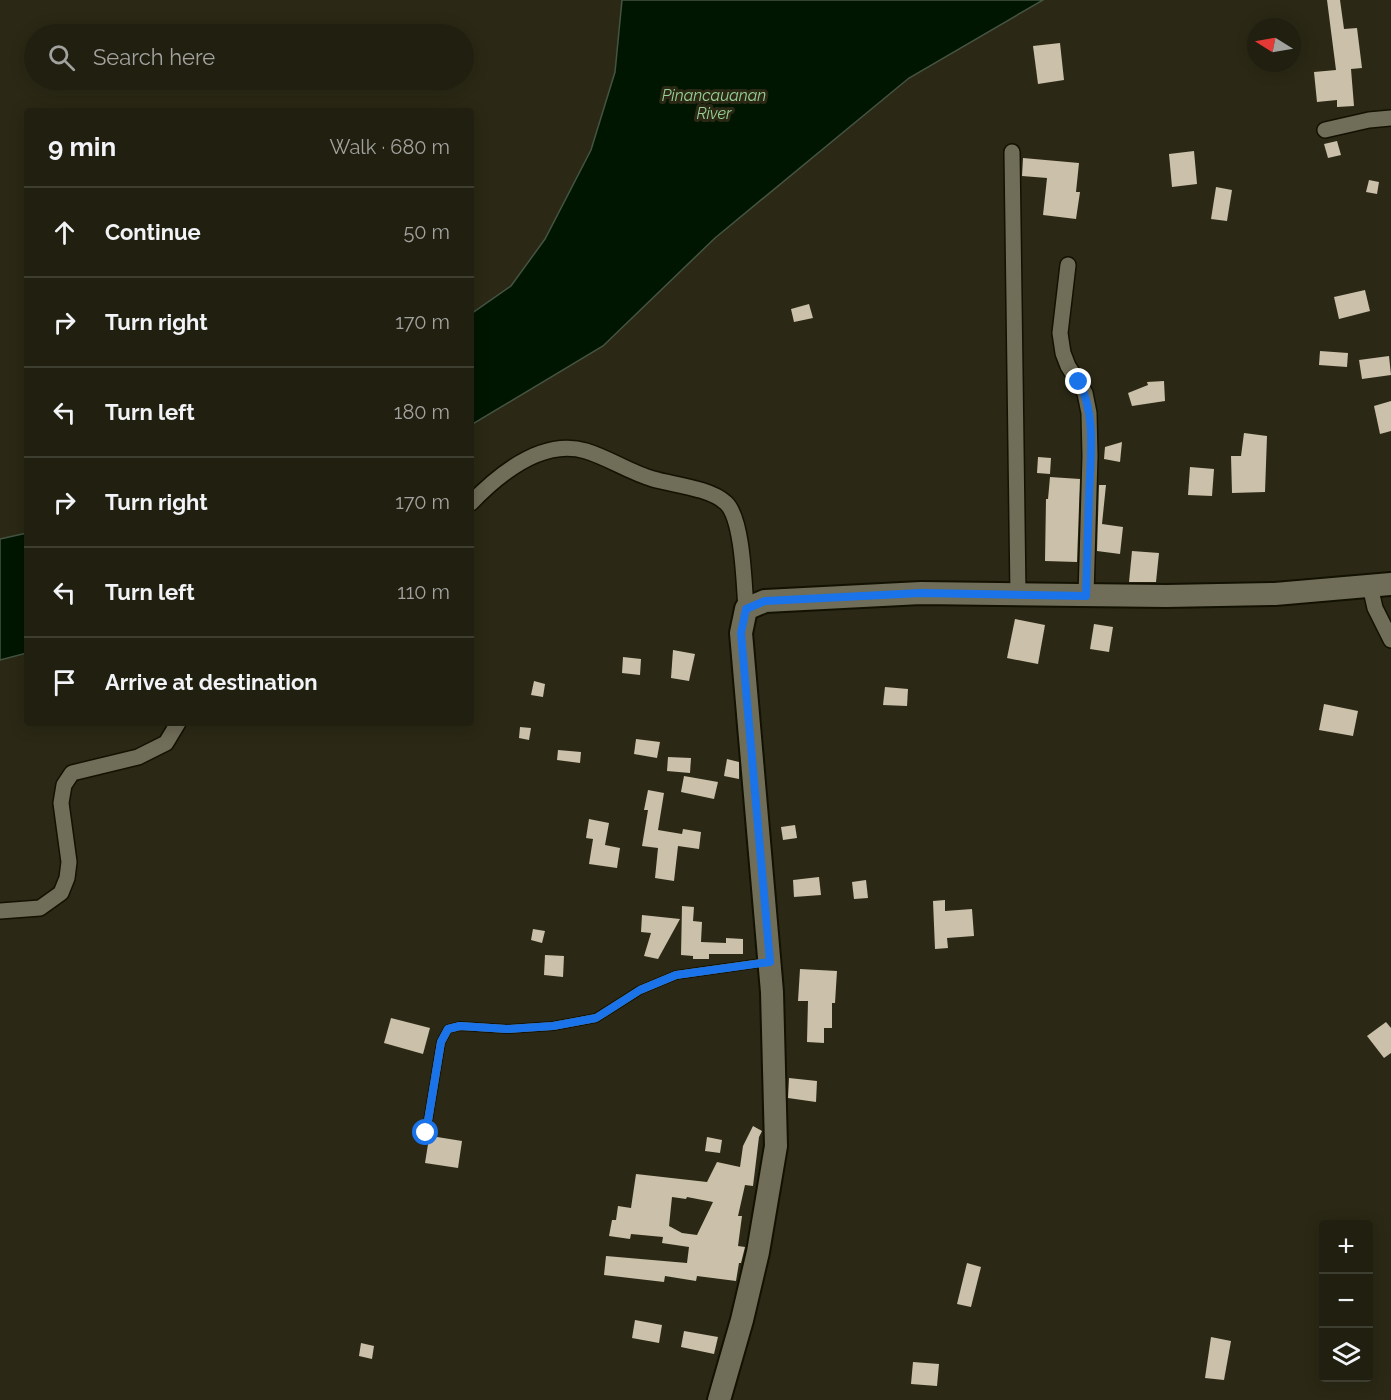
<!DOCTYPE html>
<html lang="en">
<head>
<meta charset="utf-8">
<style>
  body { margin:0; font-family:Raleway,sans-serif; background:#282719; color:#f1f3f6 }
  .controls { position:absolute; right:18px; bottom:18px; display:grid; overflow:hidden; border-radius:6px; box-shadow:0 3px 15px #0003 }
  .controls button { width:54px; height:54px; display:grid; place-items:center; padding:0; border:0; border-bottom:2px solid #3d3d30; background:#201f10; color:#f1f3f6; font:30px sans-serif }
  .compass { position:absolute; left:1247px; top:18px; width:54px; height:54px; border-radius:50%; background:#201f10; box-shadow:0 3px 15px #0003; rotate:281deg }
  .stop { position:absolute; width:18px; height:18px; margin:-14px; border:4px solid #1a73e8; border-radius:50%; background:#fff }
  .stop.end { background:#1a73e8; border-color:#fff; box-shadow:0 2px 6px #0008 }
  .list { margin:0; padding:0; list-style:none }
  h2 { display:flex; justify-content:space-between; align-items:center; height:78px; margin:0; padding:0 24px; font-size:26px }
  h2 small { font-size:20px; font-weight:400; color:#a2a29f }
  .list li { display:grid; grid-template-columns:39px 1fr auto; gap:18px; align-items:center; box-sizing:border-box; height:90px; padding:0 24px; border-top:2px solid #3d3d30 }
  .list b { display:block; font-size:22px; white-space:nowrap }
  .list em { font-size:20px; font-style:normal; color:#a2a29f }
  .icon { flex:none; width:33px; height:33px; fill:none; stroke:currentColor; stroke-width:2; stroke-linecap:round; stroke-linejoin:round }
  .map { position:relative; flex:none; width:1391px; height:1400px; overflow:hidden }
  .search { position:absolute; background:#201f10; box-shadow:0 3px 15px #0003; left:24px; top:24px; width:450px; height:66px; display:flex; align-items:center; gap:15px; box-sizing:border-box; padding:0 21px; border-radius:33px; color:#a2a29f; font-size:22px }
  .panel { position:absolute; background:#201f10; box-shadow:0 3px 15px #0003; left:24px; top:108px; width:450px; height:618px; border-radius:6px }
  .map>svg:first-child { display:block }
  .water { fill:#001601; stroke:#455442; stroke-width:1.5 }
  .building { fill:#cbc0a9; fill-rule:evenodd }
  .lines { fill:none; stroke-linecap:round; stroke-linejoin:round }
  .lane-casing { stroke:#131101; stroke-width:10 }
  .street-casing { stroke:#131101; stroke-width:18 }
  .secondary-casing { stroke:#131101; stroke-width:26 }
  .lane { stroke:#706e58; stroke-width:8 }
  .street { stroke:#706e58; stroke-width:15 }
  .secondary { stroke:#706e58; stroke-width:22 }
  .route { stroke:#1a73e8; stroke-width:8 }
  .labels { text-anchor:middle; dominant-baseline:central; stroke-width:6; stroke-linejoin:round; paint-order:stroke }
  .water-label { font-size:16px; font-style:italic; fill:#97d195; stroke:#2b2915 }
</style>
</head>
<body>
<div class="map">
<svg width="1391" height="1400" viewBox="0 0 1391 1400">
  <rect width="100%" height="100%" fill="#2b2915"/>
  <g class="water">
    <path d="M622 0H1043L909 78 715 238 603 346 471 425V314L511 286 545 239 591 150 615 72Z"/>
    <path d="M27 533V653L0 660V539Z"/>
  </g>
  <g class="building">
    <path d="M1327 0H1340L1344 29 1357 28 1362 68 1351 69 1354 106 1337 107V100L1317 102 1314 72 1336 70Z"/>
    <path d="M1060 43 1064 80 1038 84 1033 46Z"/>
    <path d="M1337 141 1341 155 1328 158 1324 144Z"/>
    <path d="M1194 151 1197 184 1172 187 1169 154Z"/>
    <path d="M1023 158 1079 163 1076 192H1080L1076 219 1043 215 1047 178 1022 176Z"/>
    <path d="M1369 180 1379 182 1377 194 1366 192Z"/>
    <path d="M1216 187 1232 190 1227 221 1211 219Z"/>
    <path d="M1365 290 1370 311 1339 319 1334 297Z"/>
    <path d="M809 304 813 318 794 322 791 309Z"/>
    <path d="M1320 351 1348 353 1347 367 1319 365Z"/>
    <path d="M1389 356 1391 375 1362 379 1359 360Z"/>
    <path d="M1164 381 1165 401 1132 406 1128 393 1148 385 1147 382Z"/>
    <path d="M1391 401V431L1380 434 1374 406Z"/>
    <path d="M1244 433 1267 436 1265 492 1232 493 1231 456H1241Z"/>
    <path d="M1122 442 1120 462 1104 459 1105 447Z"/>
    <path d="M1038 457 1051 458 1050 474 1037 473Z"/>
    <path d="M1190 467 1214 469 1212 496 1188 495Z"/>
    <path d="M1050 477 1080 479 1077 562 1045 561 1046 499H1048Z"/>
    <path d="M1099 485H1106L1102 524 1123 527 1120 554 1097 551Z"/>
    <path d="M1132 551 1159 553 1156 582H1129Z"/>
    <path d="M1015 619 1045 625 1038 664 1007 658Z"/>
    <path d="M1094 624 1113 627 1109 652 1090 649Z"/>
    <path d="M673 650 695 654 689 681 671 678Z"/>
    <path d="M623 657 641 659 640 675 622 673Z"/>
    <path d="M534 681 545 684 543 697 531 695Z"/>
    <path d="M885 687 908 689 907 706 883 705Z"/>
    <path d="M1324 704 1358 711 1353 736 1319 730Z"/>
    <path d="M520 727 531 728 529 740 519 738Z"/>
    <path d="M636 739 660 742 657 758 634 754Z"/>
    <path d="M558 750 581 752 580 763 557 760Z"/>
    <path d="M668 757 691 758 690 773 667 771Z"/>
    <path d="M727 759 739 762V779L724 776Z"/>
    <path d="M684 776 718 782 714 799 681 792Z"/>
    <path d="M648 790 664 793 658 830 682 834 683 829 701 832 699 849 678 846 674 881 655 878 658 848 642 846 648 810H644Z"/>
    <path d="M589 819 609 823 605 845 620 848 617 868 589 864 593 839 586 838Z"/>
    <path d="M795 825 797 838 783 840 781 827Z"/>
    <path d="M819 877 821 895 794 897 793 880Z"/>
    <path d="M866 880 868 898 854 899 852 882Z"/>
    <path d="M945 900V911L972 909 974 936 947 938 948 948 935 949 933 901Z"/>
    <path d="M682 906 694 907 693 921 702 922 701 942 726 943V938L743 939V954H709V959H693V956L681 955Z"/>
    <path d="M642 915 680 919 658 959 644 956 651 933 641 932Z"/>
    <path d="M533 929 545 931 542 943 531 940Z"/>
    <path d="M545 955 564 956 563 977 544 975Z"/>
    <path d="M800 969 837 971 835 1003H832V1028H824V1043L807 1042 808 1001H798Z"/>
    <path d="M391 1018 430 1028 423 1054 384 1043Z"/>
    <path d="M1386 1022 1391 1028V1053L1384 1058 1367 1036Z"/>
    <path d="M789 1078 817 1081 816 1102 788 1098Z"/>
    <path d="M753 1126 762 1131 759 1137 753 1186 745 1185 738 1216H742L738 1246 745 1247 741 1263H739L736 1281 697 1276 696 1281 665 1276 664 1282 604 1275 606 1256 687 1263 689 1247 662 1243 663 1237 631 1234 630 1239 609 1236 612 1220H616L618 1206 631 1208 636 1174 707 1182 717 1162 740 1167 743 1146ZM672 1197 686 1199 687 1197 713 1202 697 1235 682 1233 669 1226Z"/>
    <path d="M431 1136 462 1141 458 1168 425 1163 429 1138Z"/>
    <path d="M707 1137 722 1140 720 1153 705 1151Z"/>
    <path d="M967 1263 981 1267 971 1307 957 1304Z"/>
    <path d="M635 1320 662 1325 659 1343 632 1338Z"/>
    <path d="M684 1331 718 1337 714 1354 681 1347Z"/>
    <path d="M1211 1337 1231 1341 1224 1380 1205 1378Z"/>
    <path d="M361 1343 374 1346 372 1359 359 1356Z"/>
    <path d="M913 1362 939 1364 937 1386 911 1384Z"/>
  </g>
  <g class="lines">
    <defs>
      <path id="lane" d="M426 1133 441 1042 448 1029 460 1026 507 1029 553 1026 596 1018 640 990 676 975 768 962"/>
      <g id="street">
        <path d="M1325 130 1369 120 1391 118"/>
        <path d="M1012 152 1018 595"/>
        <path d="M1068 265 1060 333 1063 353 1068 366 1085 393 1089 413 1090 456 1086 596"/>
        <path d="M471 503C499 474 543 438 586 451 609 458 629 472 653 479 674 485 710 488 726 503 743 519 744 585 746 609"/>
        <path d="M1370 586 1375 608 1391 640"/>
        <path d="M0 911 40 908 61 893 67 878 69 862 61 803 64 785 72 773 138 757 166 743 178 723"/>
      </g>
      <path id="secondary" d="M719 1400 742 1320 758 1252 776 1146 772 992 741 633 746 609 765 601 921 593 1166 596 1275 594 1391 584"/>
    </defs>
    <use href="#lane" class="lane-casing"/>
    <use href="#street" class="street-casing"/>
    <use href="#secondary" class="secondary-casing"/>
    <use href="#lane" class="lane"/>
    <use href="#street" class="street"/>
    <use href="#secondary" class="secondary"/>
  </g>
  <g class="lines">
    <path class="route" d="M426 1133 441 1042 448 1029 460 1026 507 1029 553 1026 596 1018 640 990 676 975 770 962 741 633 746 609 765 601 921 593 1086 596C1087 563 1088 530 1089 497 1090 461 1097 415 1079 382"/>
  </g>
  <g class="labels">
    <g class="water-label">
      <text x="714" y="95">Pinancauanan<tspan x="714" dy="18">River</tspan></text>
    </g>
  </g>
</svg>
<div class="controls">
<button>+</button>
<button>−</button>
<button><svg class="icon" aria-label="layers" viewBox="0 0 24 24"><path d="M12 4l9 5-9 5-9-5zM3 14l9 5 9-5"/></svg></button>
</div>
<svg class="compass" viewBox="-18 -18 36 36"><path d="M0-13l5 13h-10z" fill="#e53935"/><path d="M0 13l5-13h-10z" fill="#a2a29f"/></svg>
<div class="stop" style="left:426px;top:1133px"></div>
<div class="stop end" style="left:1079px;top:382px"></div>
<div class="search"><svg class="icon" aria-label="search" viewBox="0 0 24 24"><circle cx="10" cy="10" r="6"/><path d="M15 15l6 6"/></svg>Search here</div>
<section class="panel">
<h2>9 min<small>Walk · 680 m</small></h2>
<ul class="list">
<li><svg class="icon" aria-label="ahead" viewBox="0 0 24 24"><path d="M12 20V5M6 11l6-6 6 6"/></svg><div><b>Continue</b></div><em>50 m</em></li>
<li><svg class="icon" aria-label="right" viewBox="0 0 24 24"><path d="M7 20v-9h11M14 6l5 5-5 5"/></svg><div><b>Turn right</b></div><em>170 m</em></li>
<li><svg class="icon" aria-label="left" viewBox="0 0 24 24"><path d="M17 20v-9H6M10 6l-5 5 5 5"/></svg><div><b>Turn left</b></div><em>180 m</em></li>
<li><svg class="icon" aria-label="right" viewBox="0 0 24 24"><path d="M7 20v-9h11M14 6l5 5-5 5"/></svg><div><b>Turn right</b></div><em>170 m</em></li>
<li><svg class="icon" aria-label="left" viewBox="0 0 24 24"><path d="M17 20v-9H6M10 6l-5 5 5 5"/></svg><div><b>Turn left</b></div><em>110 m</em></li>
<li><svg class="icon" aria-label="arrive" viewBox="0 0 24 24"><path d="M6 21V4h12l-3 4 3 4H6"/></svg><div><b>Arrive at destination</b></div></li>
</ul>
</section>
</div>
</body>
</html>
